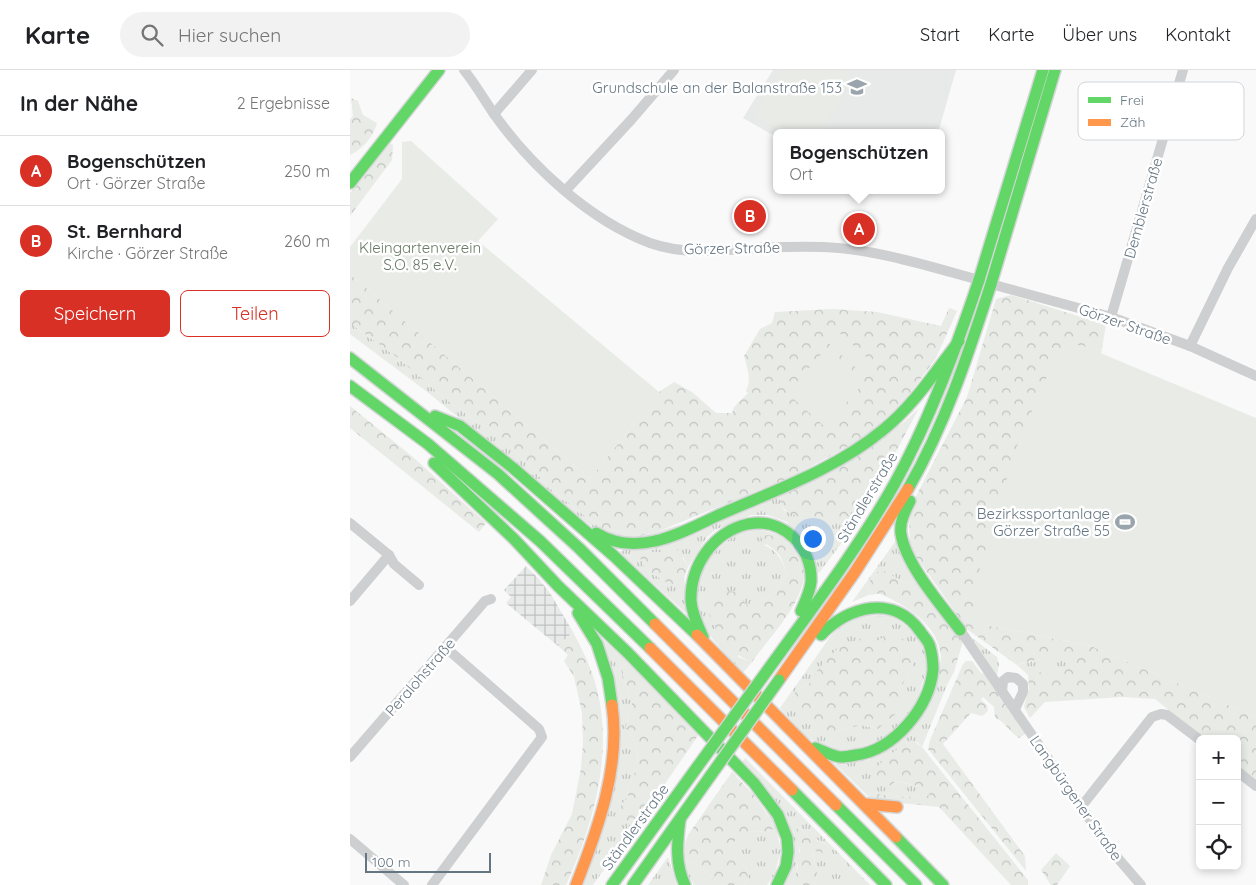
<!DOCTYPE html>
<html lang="de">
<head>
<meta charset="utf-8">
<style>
  body { margin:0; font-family:Quicksand,sans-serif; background:#f2f2f2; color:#202124 }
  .controls { position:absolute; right:15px; bottom:15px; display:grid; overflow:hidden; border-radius:8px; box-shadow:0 2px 8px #0003 }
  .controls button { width:45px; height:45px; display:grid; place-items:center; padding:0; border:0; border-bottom:1px solid #e0e0e0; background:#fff; color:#202124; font:25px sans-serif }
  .scale { position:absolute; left:15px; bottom:12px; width:126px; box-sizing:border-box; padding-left:5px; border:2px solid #657683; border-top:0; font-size:14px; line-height:18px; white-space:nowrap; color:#657683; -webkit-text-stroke:4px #fff; paint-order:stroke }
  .you { position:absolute; left:462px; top:468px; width:18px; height:18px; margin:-12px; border:4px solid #fff; border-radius:50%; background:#1a73e8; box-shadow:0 0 0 8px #1a73e833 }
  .badge { display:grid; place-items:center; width:32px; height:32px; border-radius:50%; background:#d93025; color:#fff; font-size:16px; font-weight:700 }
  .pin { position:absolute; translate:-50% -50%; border:2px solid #fff; box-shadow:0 1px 5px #0006 }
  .popup { position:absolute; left:423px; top:59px; width:172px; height:65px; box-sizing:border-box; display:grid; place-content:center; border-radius:8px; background:#fff; filter:drop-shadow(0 1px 4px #0005); font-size:16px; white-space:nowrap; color:#757577 }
  .popup b { font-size:19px; color:#202124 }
  .popup::after { content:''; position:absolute; left:50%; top:100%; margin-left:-10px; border:10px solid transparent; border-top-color:#fff }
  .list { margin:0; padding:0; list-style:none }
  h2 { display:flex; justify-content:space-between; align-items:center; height:65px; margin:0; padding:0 20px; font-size:21px }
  h2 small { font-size:16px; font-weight:400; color:#757577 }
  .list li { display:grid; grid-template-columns:32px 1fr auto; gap:15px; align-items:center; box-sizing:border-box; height:70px; padding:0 20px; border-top:1px solid #e0e0e0 }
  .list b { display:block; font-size:19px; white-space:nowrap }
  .list p { margin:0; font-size:16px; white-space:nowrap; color:#757577 }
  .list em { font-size:16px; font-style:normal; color:#757577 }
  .actions { display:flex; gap:10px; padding:15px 20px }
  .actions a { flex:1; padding:11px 0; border:1px solid #d93025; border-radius:8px; text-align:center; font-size:18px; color:#d93025 }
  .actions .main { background:#d93025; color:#fff }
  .icon { flex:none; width:28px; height:28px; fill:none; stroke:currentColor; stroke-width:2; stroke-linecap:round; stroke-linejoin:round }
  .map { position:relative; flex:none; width:906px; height:815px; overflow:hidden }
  header { display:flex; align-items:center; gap:30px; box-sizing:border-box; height:70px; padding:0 25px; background:#fff; border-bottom:1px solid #e0e0e0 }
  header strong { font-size:24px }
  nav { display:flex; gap:28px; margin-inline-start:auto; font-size:18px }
  .search { width:350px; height:45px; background:#f2f2f2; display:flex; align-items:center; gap:12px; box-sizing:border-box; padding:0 18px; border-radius:28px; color:#757577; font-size:19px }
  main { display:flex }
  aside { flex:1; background:#fff }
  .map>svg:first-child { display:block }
  .built { fill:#e8e9e9 }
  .industrial { fill:url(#industrial-grid) }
  .grass { fill:url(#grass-tufts); fill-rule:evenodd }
  .forest { fill:url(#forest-crowns) }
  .garden { fill:#e8ebe6 }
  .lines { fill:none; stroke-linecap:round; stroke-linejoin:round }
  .fast-casing { stroke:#d5d6d7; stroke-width:14 }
  .slow-casing { stroke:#d5d6d7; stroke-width:14 }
  .street { stroke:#cecfd0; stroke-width:10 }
  .fast { stroke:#63d668; stroke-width:11 }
  .slow { stroke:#ff974d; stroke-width:11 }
  .fast-bridge-casing { stroke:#d5d6d6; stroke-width:14; stroke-linecap:butt }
  .fast-bridge { stroke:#63d668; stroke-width:11 }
  .labels { text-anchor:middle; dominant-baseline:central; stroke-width:5; stroke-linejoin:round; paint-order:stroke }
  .poi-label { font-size:15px; fill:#657683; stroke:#fff; text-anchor:end }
  .street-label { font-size:15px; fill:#657683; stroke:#fff }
  .park-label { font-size:15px; fill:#687a64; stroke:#fff }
  .key { fill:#fff; stroke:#d1d6da; stroke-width:1 }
  .key-label { font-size:14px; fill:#657683 }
</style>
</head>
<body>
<header>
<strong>Karte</strong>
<div class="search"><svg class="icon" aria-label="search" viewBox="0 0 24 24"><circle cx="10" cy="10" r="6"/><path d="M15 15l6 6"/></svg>Hier suchen</div>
<nav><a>Start</a><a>Karte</a><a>Über uns</a><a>Kontakt</a></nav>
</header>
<main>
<aside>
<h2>In der Nähe<small>2 Ergebnisse</small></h2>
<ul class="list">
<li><span class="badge">A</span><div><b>Bogenschützen</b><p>Ort · Görzer Straße</p></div><em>250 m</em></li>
<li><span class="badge">B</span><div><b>St. Bernhard</b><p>Kirche · Görzer Straße</p></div><em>260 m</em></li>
</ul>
<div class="actions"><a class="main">Speichern</a><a>Teilen</a></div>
</aside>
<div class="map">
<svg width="906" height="815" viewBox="0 0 906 815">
  <defs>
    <pattern id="industrial-grid" width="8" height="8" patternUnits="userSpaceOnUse" patternTransform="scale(1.25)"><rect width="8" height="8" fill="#e8e9e9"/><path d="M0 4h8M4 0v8" fill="none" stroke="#c0c1c2"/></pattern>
    <pattern id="grass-tufts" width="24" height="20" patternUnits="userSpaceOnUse" patternTransform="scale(1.25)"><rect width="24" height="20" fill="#e8ebe6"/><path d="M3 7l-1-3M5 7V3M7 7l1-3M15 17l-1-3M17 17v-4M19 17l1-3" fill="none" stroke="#c0c3c0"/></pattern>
    <pattern id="forest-crowns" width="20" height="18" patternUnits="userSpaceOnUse" patternTransform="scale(1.25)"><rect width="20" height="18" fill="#e8ebe6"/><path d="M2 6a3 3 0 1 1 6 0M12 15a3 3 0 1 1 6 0" fill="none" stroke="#c0c3c0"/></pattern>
  </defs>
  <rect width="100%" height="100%" fill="#f9f9f9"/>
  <path class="built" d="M423 0H606L588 63H426V67L393 48Z"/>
  <path class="industrial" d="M176 496 189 509 200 523 223 562 208 576 156 533 161 527 154 520Z"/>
  <g class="grass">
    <path d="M0 253 48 288 88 323 120 347 150 365 202 420 253 460 273 461 290 466 330 455V457C297 471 273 475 241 456L76 321 0 264Z"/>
    <path d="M528 416 502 459 469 503 437 452 418 445H401L365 460 357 467 338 497 333 487 313 482H301L295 499 316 512 334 508 339 546 269 482 431 423 430 435 435 441 498 446 521 417Z"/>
    <path d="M406 459 435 466 414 475C429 482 433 491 437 506L421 525 399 537 388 587 402 592 392 604 356 561 347 535 348 515 357 489 385 464Z"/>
    <path d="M547 469 568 514 553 512 534 501 517 514 519 525 502 532Z"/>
    <path d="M514 545 544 546 570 568 578 596 566 633 540 666 493 684 457 668 430 638 480 567 488 558ZM529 571 563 595 528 659 511 655 486 662 468 653 454 649 446 620 460 613Z"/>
    <path d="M248 565 279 593 270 597 282 634 276 657 288 679 287 697 277 722 279 727 272 734 275 752 292 747 243 815H233L268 690Z"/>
    <path d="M621 567 647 587 649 594 647 605Z"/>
    <path d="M715 587 724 591V595L700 605 693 603H681L678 605 667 595 696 588Z"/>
    <path d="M587 609 589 613 597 615 572 677 567 672H557L552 677 542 715 544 711 568 716 580 725C561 727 543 728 524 723L522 730 485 694 519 690Z"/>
    <path d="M395 688 520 815H465L467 797 465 796 463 779 472 783 478 779 476 774 455 764 448 756C449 778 451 796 441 815H433L442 793 392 692Z"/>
    <path d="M426 757 431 781 424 806 417 815H394L399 810 396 797 383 786 381 771 399 761 418 762Z"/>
    <path d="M318 787 327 815H298Z"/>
    <path d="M333 789 350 797 368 812 373 815H344L339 807Z"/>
  </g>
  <g class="forest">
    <path d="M1 28 8 31 13 45 27 53C23 67 13 79 0 85V50L3 46Z"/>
    <path d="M40 73 43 75 42 90 0 146V123Z"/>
    <path d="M0 204 240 409 309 322 324 312 342 322 366 343H382L384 337 398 323 396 321C402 309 397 298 394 286L410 259 422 253 425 242 483 239 527 242 591 256 599 238 607 241 586 288 544 345 522 363 442 407 309 461 290 466 273 461 253 460 202 420 150 365 120 347 88 323 48 288 0 253Z"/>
    <path d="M661 225 756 255 751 284 731 275 626 553 741 576 906 647V710L887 696V669H854L805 629 772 627 695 632 680 648 674 637 679 618 678 605 681 602H689L700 605 710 598 724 595V592C706 583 685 590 667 595L618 560 560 478 559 440 617 327 646 229Z"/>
    <path d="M0 336 64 388 136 453 129 462 0 358Z"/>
    <path d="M569 338 528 416 521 417 498 446C490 448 482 450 474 451 460 452 440 446 430 435L431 423 553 353Z"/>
    <path d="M410 465C426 465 446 468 450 486 452 493 456 502 454 508 449 538 419 568 402 592 379 583 368 564 358 542L362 528 371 520 385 522 399 537 421 525 437 506C434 496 433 486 424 480 416 473 415 476 410 465Z"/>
    <path d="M319 476 326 477 338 497 334 508 325 515 316 512 295 499 290 487 301 482H313Z"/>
    <path d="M534 501 553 512 568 514 613 571 604 602 597 615 589 613C585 605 591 595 591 586 589 559 563 540 541 529 538 528 534 525 530 524 527 523 522 525 519 525L517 514 527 502Z"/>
    <path d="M540 561 561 574 563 595 551 617 555 626 548 642 528 659 511 655 486 662H474L468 653 454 649 440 636 446 620 460 613 469 598 488 578 516 566 529 570Z"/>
    <path d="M223 562C230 575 237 589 242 603 267 673 245 751 216 815H191L201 785 222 744 231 698 233 673 232 643 224 607 214 591 218 585 208 576Z"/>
    <path d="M616 591H622L631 603 637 604 677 663 669 668C658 661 655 651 645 648L644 637 633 627 631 630 637 635 638 641 632 646 621 643 593 674 675 786 676 801 578 679 580 670 613 594Z"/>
    <path d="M279 593 350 663 292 747 275 752 268 742 272 734 279 727 277 722 287 697 288 679 276 657 282 634 270 597Z"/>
    <path d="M562 670 572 677 678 810V815H661L589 737 522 730 521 726 524 723C543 728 560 727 580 725L568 716 545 711 542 715 531 716 526 710V698C534 689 551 675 562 670Z"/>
    <path d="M382 702 404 725 426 757 418 762 399 761 382 771 383 786 396 797 399 811 394 815H373L368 812 350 797 333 789 334 777 338 765Z"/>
    <path d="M448 756 455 764 462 763 466 767V770L476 774 478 779 472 783 463 780 465 796 468 797 465 815H441L448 798V785L450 781 446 761Z"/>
    <path d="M706 783 720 796 707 815H701L691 800Z"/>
  </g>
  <g class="garden">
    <path d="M433 0H491L503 8 470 63H433L405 46Z"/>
    <path d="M61 71 148 149 128 171 309 322 240 409 0 204V177L52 109V72Z"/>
    <path d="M485 259 524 294 514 305 475 270Z"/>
    <path d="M731 275 906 348V647L741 576 626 553 623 522 665 381 708 281 717 276Z"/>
    <path d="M474 281 512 315 475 357 437 323Z"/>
  </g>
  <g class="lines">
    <defs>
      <g id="fast">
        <path d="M0 113 89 0"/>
        <path d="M629 210 693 0"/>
        <path d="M641 214 705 0"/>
        <path d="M0 288 148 404 229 478 305 554"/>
        <path d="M0 316 78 374 190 471 300 578"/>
        <path d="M85 346 110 356 163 398 264 486 347 565"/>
        <path d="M84 393 164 469 208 516 278 583 404 713 428 745 437 768 438 782 436 796 427 815"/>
        <path d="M558 419C595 355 618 285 641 214"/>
        <path d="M560 431C555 441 549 453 551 464 556 495 591 535 610 560"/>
        <path d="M246 463C264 474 284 476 305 471 326 467 351 453 371 444 426 420 486 399 533 360 564 335 585 302 609 271"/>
        <path d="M228 543 247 574 258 608 262 635"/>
        <path d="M353 567C348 556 342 544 341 531 340 496 363 462 398 454 433 447 463 477 461 512 460 522 455 532 451 541"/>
        <path d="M417 601C461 540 508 479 545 413 580 349 606 279 629 210"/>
        <path d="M465 678C473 681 482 686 490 687 495 687 501 686 506 685 544 680 579 638 583 600 583 593 582 584 580 577 579 571 573 566 570 561 544 524 498 536 471 565"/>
        <path d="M442 720 536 815"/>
        <path d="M486 735 566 815"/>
        <path d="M330 750C327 773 325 794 335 815"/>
        <path d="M546 767 593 815"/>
        <path d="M262 815 348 696"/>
        <path d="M283 815 361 705"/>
      </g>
      <g id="slow">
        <path d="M305 554 486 735"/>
        <path d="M347 565 546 767"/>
        <path d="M300 578 442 720"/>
        <path d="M429 610 505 502 558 419"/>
        <path d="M515 734 547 737"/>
        <path d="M226 815C248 759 271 696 262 635"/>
      </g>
    </defs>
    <use href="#fast" class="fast-casing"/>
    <use href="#slow" class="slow-casing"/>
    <g class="street">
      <path d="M114 0C125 14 134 29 144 44 181 96 239 150 300 173 334 185 369 181 405 178 427 177 451 176 473 177 526 179 578 196 629 210"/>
      <path d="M144 44 182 0"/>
      <path d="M216 120 281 50 324 0"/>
      <path d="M641 214 761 247 840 276 906 306"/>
      <path d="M761 247 833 0"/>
      <path d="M840 276 878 198 906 149"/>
      <path d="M0 453 39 485 44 494 69 515"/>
      <path d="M0 531 39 485"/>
      <path d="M610 560 760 779 791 815"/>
      <path d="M652 621 653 611 658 607 666 608 673 614V622L665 639"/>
      <path d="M0 687 135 531 141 529"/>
      <path d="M887 701 906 716"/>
      <path d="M731 737 802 647 811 644 817 645 850 670"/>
      <path d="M0 769 54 815"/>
      <path d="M82 815 192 667 189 659 95 577"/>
    </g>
    <use href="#fast" class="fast"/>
    <use href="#slow" class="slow"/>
    <defs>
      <g id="fast-bridge">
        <path d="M348 696 417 601"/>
        <path d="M361 705 429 610"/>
      </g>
    </defs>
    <use href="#fast-bridge" class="fast-bridge-casing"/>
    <use href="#fast-bridge" class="fast-bridge"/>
  </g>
  <defs>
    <symbol id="school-bare" viewBox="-9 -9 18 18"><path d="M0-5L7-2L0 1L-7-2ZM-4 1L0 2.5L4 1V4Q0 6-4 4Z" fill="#99a4ac" stroke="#fff" stroke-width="2.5" paint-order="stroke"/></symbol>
    <symbol id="stadium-bare" viewBox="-9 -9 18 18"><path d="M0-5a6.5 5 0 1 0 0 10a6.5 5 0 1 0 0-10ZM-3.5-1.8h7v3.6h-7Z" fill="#99a4ac" stroke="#fff" stroke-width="2.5" paint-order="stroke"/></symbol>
  </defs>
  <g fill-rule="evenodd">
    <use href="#school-bare" x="493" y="3" width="28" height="28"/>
    <use href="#stadium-bare" x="761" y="438" width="28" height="28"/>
  </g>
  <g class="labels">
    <g class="poi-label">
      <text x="492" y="17">Grundschule an der Balanstraße 153</text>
      <text x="760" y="443">Bezirkssportanlage<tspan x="760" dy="17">Görzer Straße 55</tspan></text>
    </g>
    <g class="street-label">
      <text transform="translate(793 138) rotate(-74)">Demblerstraße</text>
      <text transform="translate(382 178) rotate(-1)">Görzer Straße</text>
      <text transform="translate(775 254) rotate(19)">Görzer Straße</text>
      <text transform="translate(517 427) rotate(-59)">Ständlerstraße</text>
      <text transform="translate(70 607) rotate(-49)">Peralohstraße</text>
      <text transform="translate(726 728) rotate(55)">Langbürgener Straße</text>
      <text transform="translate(285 757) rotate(-54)">Ständlerstraße</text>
    </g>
    <g class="park-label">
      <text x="70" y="177">Kleingartenverein<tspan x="70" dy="17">S.O. 85 e.V.</tspan></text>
    </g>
  </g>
  <rect x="728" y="12" width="166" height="58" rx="8" class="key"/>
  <rect x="738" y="27" width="23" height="6" fill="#63d668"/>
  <rect x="738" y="49" width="23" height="7" fill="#ff974d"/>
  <g class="key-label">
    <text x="770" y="35">Frei</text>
    <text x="770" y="57">Zäh</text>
  </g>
</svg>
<div class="controls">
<button>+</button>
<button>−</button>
<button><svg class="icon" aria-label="locate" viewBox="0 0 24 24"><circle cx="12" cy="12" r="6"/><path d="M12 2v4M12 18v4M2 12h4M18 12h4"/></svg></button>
</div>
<div class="scale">100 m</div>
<div class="you"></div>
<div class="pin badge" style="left:509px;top:159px">A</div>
<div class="popup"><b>Bogenschützen</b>Ort</div>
<div class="pin badge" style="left:400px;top:146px">B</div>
</div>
</main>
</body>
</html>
